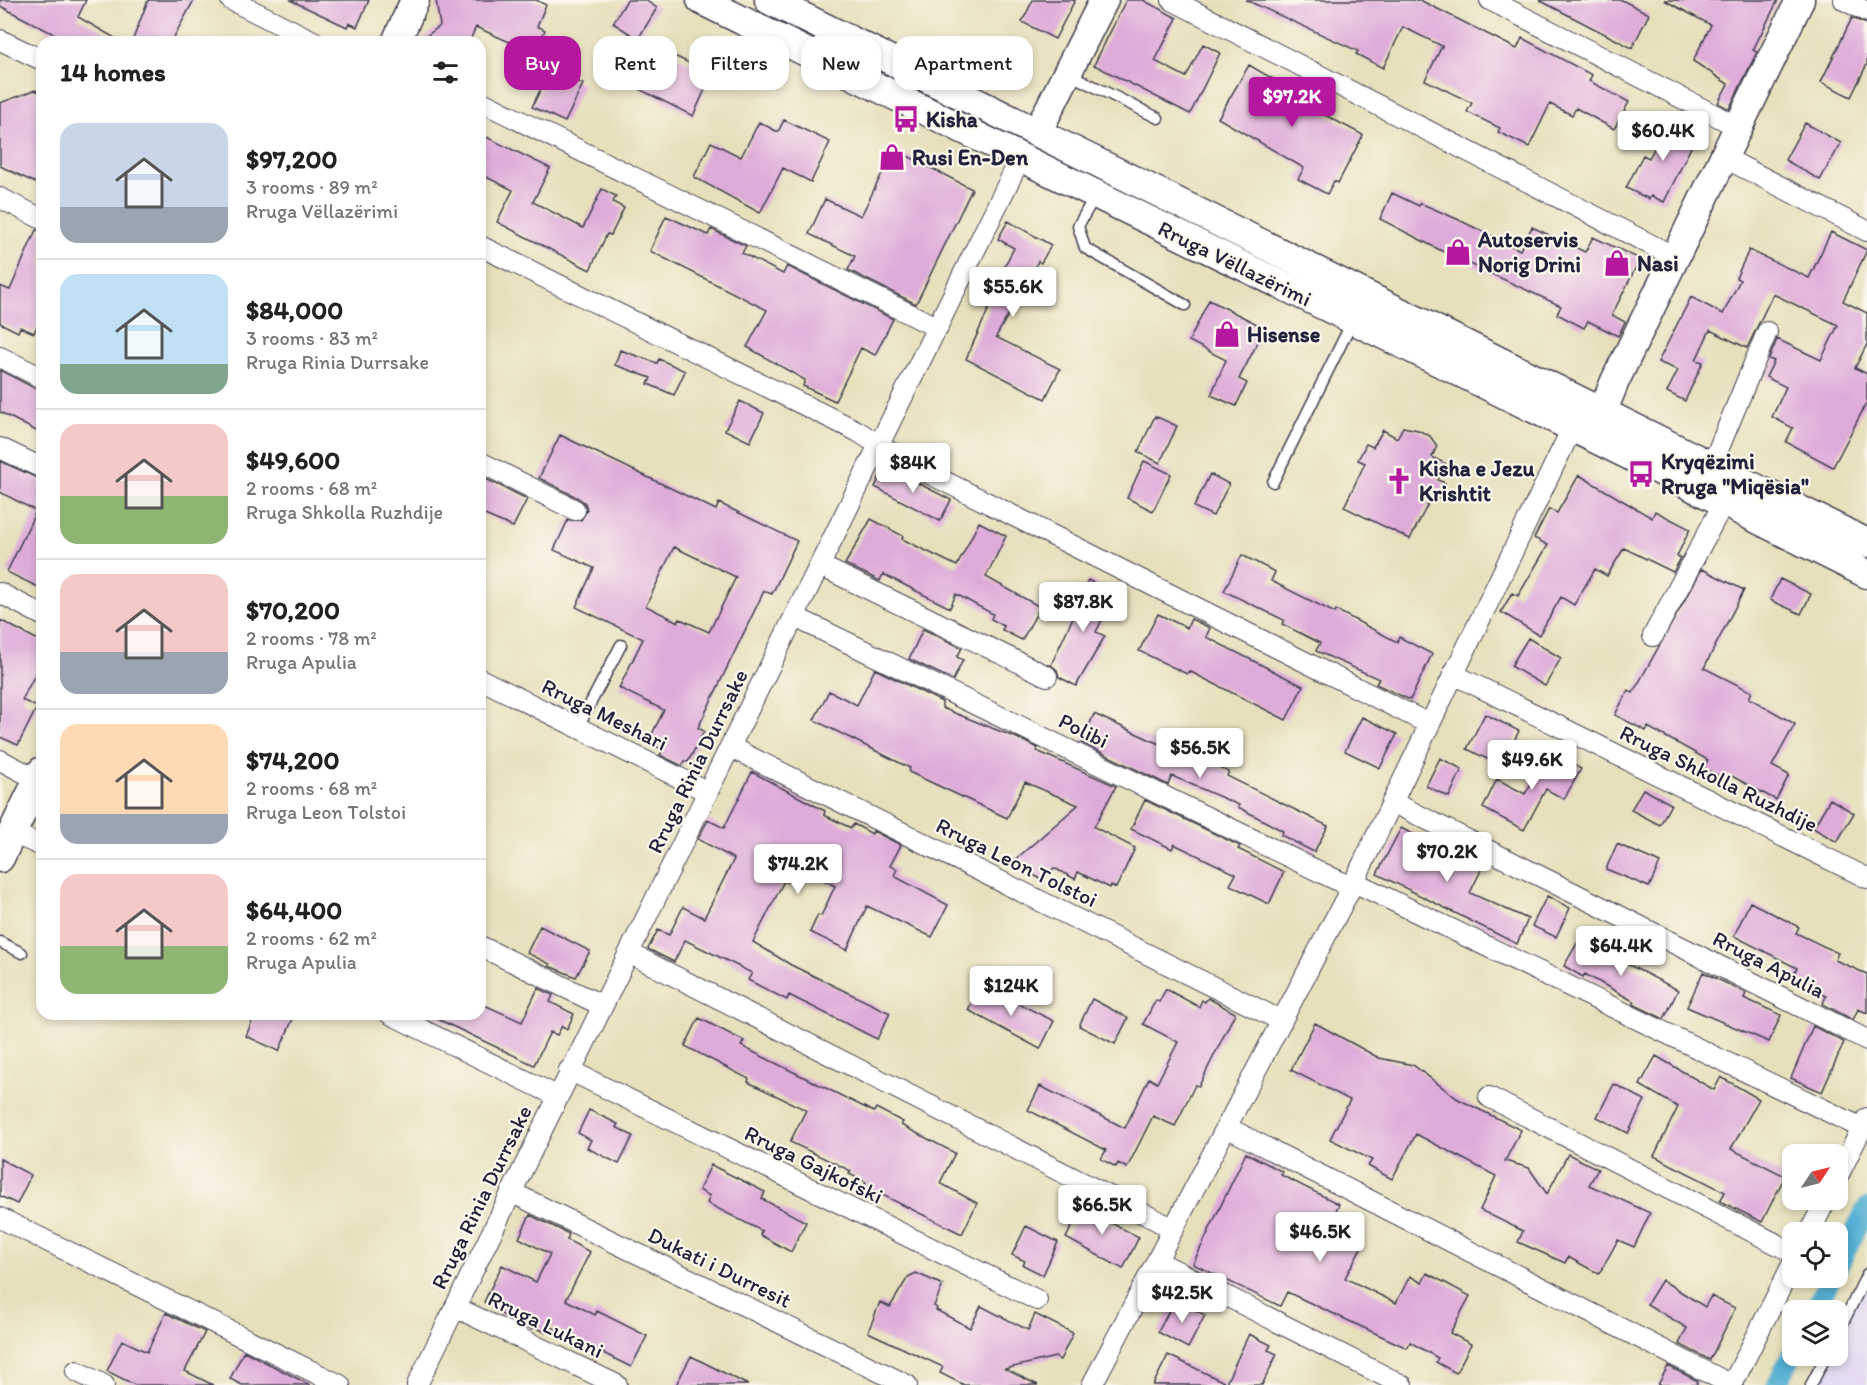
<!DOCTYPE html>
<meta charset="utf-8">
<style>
:root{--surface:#fff;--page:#f6f6f6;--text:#222;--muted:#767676;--line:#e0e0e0;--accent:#b5179e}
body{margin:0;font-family:Itim,sans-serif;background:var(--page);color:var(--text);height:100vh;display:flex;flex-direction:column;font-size:22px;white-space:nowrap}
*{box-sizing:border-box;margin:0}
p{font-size:20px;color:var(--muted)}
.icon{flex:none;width:33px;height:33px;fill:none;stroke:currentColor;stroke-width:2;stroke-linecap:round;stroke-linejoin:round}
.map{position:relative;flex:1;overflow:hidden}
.sheet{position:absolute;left:36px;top:36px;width:450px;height:984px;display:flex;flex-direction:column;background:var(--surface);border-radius:18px;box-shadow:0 3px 9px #0003}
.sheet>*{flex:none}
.guide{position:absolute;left:504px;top:36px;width:570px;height:54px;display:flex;gap:12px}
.needle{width:39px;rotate:55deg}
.tools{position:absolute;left:1782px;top:1144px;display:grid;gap:12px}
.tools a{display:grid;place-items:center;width:66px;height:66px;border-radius:12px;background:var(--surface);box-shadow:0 3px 9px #0003;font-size:30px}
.price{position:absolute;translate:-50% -51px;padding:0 14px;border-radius:6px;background:#fff;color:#222;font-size:20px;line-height:39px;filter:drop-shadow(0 2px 3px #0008)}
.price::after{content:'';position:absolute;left:50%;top:36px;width:18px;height:14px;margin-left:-9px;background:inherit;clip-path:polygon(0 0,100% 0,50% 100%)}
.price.current{background:var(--accent);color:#fff}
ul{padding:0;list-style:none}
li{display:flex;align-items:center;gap:18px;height:150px;padding:0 24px}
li+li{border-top:2px solid var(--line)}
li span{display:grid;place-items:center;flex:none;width:168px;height:120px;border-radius:18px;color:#555}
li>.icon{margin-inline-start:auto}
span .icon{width:72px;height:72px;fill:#fffc;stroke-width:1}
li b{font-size:26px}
h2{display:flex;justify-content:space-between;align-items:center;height:72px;padding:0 24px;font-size:26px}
.tag{padding:0 21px;border-radius:18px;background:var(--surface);box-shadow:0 3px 9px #0003;font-size:21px;line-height:54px}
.tag.current{background:var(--accent);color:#fff}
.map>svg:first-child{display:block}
</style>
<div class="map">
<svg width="1867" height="1385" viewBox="0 0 1867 1385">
<rect width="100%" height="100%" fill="#fbf7ec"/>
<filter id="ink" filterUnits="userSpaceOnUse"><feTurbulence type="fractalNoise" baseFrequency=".0167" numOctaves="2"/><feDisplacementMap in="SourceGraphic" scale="12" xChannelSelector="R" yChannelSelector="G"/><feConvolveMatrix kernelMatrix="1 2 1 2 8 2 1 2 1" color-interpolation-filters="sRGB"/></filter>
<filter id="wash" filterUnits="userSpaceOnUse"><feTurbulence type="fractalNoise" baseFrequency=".008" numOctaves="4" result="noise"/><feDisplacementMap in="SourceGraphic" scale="24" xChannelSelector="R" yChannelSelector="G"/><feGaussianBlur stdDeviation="1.35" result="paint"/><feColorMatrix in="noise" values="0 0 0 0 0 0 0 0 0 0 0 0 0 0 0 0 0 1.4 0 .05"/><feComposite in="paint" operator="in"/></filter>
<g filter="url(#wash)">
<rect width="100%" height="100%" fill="#e7e0bc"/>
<path fill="#e0d4f4" d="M1867 1270V1385H1808L1823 1356H1838V1327Z"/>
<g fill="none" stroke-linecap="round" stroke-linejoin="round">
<path stroke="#55b0d3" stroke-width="21" d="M1838 1266 1867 1208
M1814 1311 1831 1278
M1777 1385 1792 1354"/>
</g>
<g id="blocks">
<path fill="#deacd9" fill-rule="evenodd" d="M0 0H86L78 17 122 42H69L0 6Z
M148 0H194L171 42H132Z
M290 0H369L357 27 349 23 347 27Z
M436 0H536L546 5 537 26 545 30 534 53 476 27 469 42H418L440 26Z
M627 0H645L657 8 638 39 613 23Z
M1033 0H1075L1055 39 1022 22Z
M1126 0H1143L1177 18 1155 61 1186 77 1203 44 1220 53 1190 114 1094 65Z
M1246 0H1420L1517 49 1522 38 1592 75 1589 81 1629 102 1614 129 1576 108 1572 115 1550 104 1529 147 1498 132 1500 128 1467 112 1472 103 1425 80 1442 46 1403 27 1383 68 1356 54 1358 51Z
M1539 0H1622L1649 14 1632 48Z
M1664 0H1778L1753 50 1757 52 1729 109 1718 103 1728 84 1693 61 1711 25Z
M1852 18 1867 24V64L1851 97 1821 82Z
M660 49 712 74 693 116 641 90Z
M1249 65 1309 100 1311 96 1328 106 1323 114 1363 135 1338 183 1334 181 1327 194 1298 179 1304 168 1218 118Z
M551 68 583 84 565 122 532 107Z
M35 90 42 94V186L0 166V103Z
M1671 118 1698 133 1664 202 1651 196 1649 199 1626 188 1643 155 1649 158Z
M784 120 830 142 811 182 783 168 760 213 694 177 711 142 741 157 759 122 778 132Z
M1805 123 1841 143 1820 180 1785 160Z
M480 134 550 168 533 202 583 228 602 189 616 196 613 202 624 208 611 235 607 234 590 270 497 222 513 190 480 174Z
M894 149 972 189 916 304 848 270 855 256 809 234 825 199 861 216Z
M1392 193 1419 206 1420 203 1457 219 1520 250 1532 227 1585 252 1593 237 1640 259 1612 315 1625 322 1618 336 1588 321 1584 328 1557 314 1561 306 1440 250 1380 219Z
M666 216 708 235 711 229 746 246 742 253 783 274 787 266 893 319 875 355 861 348 835 401 803 386 805 380 747 347 767 310 650 251Z
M1008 221 1051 245 1041 263 1038 261 996 337 1060 369 1045 399 966 359 990 306 985 303 1014 248 998 239Z
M36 230 42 231V315L34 333 20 327 18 332 0 323V286L10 290Z
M1831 232 1867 250 1843 301 1867 313V344L1855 368 1867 374V402L1833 467 1786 442 1793 428 1772 417 1786 387 1766 377 1774 361 1769 359 1777 339 1821 360 1838 325 1773 294 1747 348 1710 330 1696 360 1703 362 1685 401 1667 392 1678 370 1658 362 1691 297 1723 314 1740 280 1736 278 1749 250 1809 278Z
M1209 300 1265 328 1239 379 1247 383 1236 406 1211 395 1226 360 1189 341Z
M620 350 657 363 659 359 685 371 674 395 648 384 651 378 615 365Z
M0 370 42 392V434L0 412Z
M740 401 764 413 750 442 725 430Z
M1155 416 1177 426 1160 463 1138 452Z
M1403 427 1418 430 1430 436 1437 446 1432 457 1446 464 1438 480 1445 483 1438 499 1431 498 1410 539 1344 507 1365 463 1358 460 1366 444 1373 447 1383 430 1397 438Z
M560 435 716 510 719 503 797 541 772 594 764 591 698 728 704 731 688 762 685 761 682 766 660 755 663 750 648 742 664 710 619 688 643 639 576 607 594 568 554 550 568 520H581L587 510 585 503 578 498 539 478ZM674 547 736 577 709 632 680 619 678 622 646 606Z
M0 461 42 480V589L7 572 36 511 0 492Z
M1144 461 1171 474 1153 511 1127 498Z
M885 466 951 500 940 521 875 487Z
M1210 474 1229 484 1213 516 1194 507Z
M1579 475 1652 518 1655 511 1690 529 1677 556 1681 558 1673 572 1624 548 1607 576 1595 569 1574 605 1561 597 1539 635 1501 612 1512 593 1518 596 1548 545 1534 538 1549 509 1557 513Z
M480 476 527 499 513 527 480 513Z
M871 519 903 536 902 539 957 566 979 522 1006 536 986 577 1040 607 1022 640 1002 630 1004 626 991 619 993 614 956 594 950 608 883 574 880 581 845 564Z
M1242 555 1275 572 1271 581 1335 613 1336 610 1397 642 1399 637 1432 654 1410 700 1376 684 1379 679 1316 651 1320 643 1282 624 1284 620 1224 591Z
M1702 569 1744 590 1704 668 1752 692 1749 698 1795 724 1772 766 1789 775 1776 800 1730 775 1727 780 1703 768 1708 760 1648 727 1646 731 1615 715 1628 690 1633 693Z
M1780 579 1811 594 1801 614 1770 600Z
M1088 580 1115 594 1096 632 1105 636 1076 686 1059 677 1057 670 1051 665 1074 615 1071 613Z
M1158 614 1187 628 1191 619 1210 628 1206 637 1303 686 1286 720 1189 671 1187 674 1139 651Z
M0 620 42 642V661L22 700 37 707 18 745 0 737Z
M923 629 962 648 957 657 963 660 953 680 909 659Z
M1528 638 1561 658 1545 686 1511 666Z
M875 669 942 702V708L1017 738 1038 748 1037 751 1116 786 1094 827 1135 848 1116 888 1111 885 1110 888 1078 872 1075 879 1054 868 1042 879 1009 865 1078 805 1025 782 1007 818 909 772 910 768 814 720 829 691 857 705Z
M1094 714 1192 759 1194 756 1229 772 1227 776 1328 826 1314 852 1281 835 1283 831 1238 807 1239 805 1172 776 1168 785 1082 743Z
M1485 714 1519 731 1501 766 1467 749Z
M1362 717 1397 734 1380 768 1345 751Z
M1550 751 1581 769 1564 799 1546 789 1524 830 1483 808 1497 779 1525 794Z
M1440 758 1462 769 1449 797 1426 786Z
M752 772 825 811 824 815 851 828 854 824 872 834 873 831 901 845 890 866 897 869 894 876 948 905 932 937 867 906 847 950 810 932 818 915 821 916 835 886 796 865 787 882 784 881 753 942 791 965 890 1013 877 1039 789 995 787 1000 748 980 752 973 685 940 674 962 648 949 658 930 669 935 683 907 704 918 734 859 698 839 708 820 724 828Z
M1643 789 1671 804 1660 825 1631 810Z
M1830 799 1854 813 1837 842 1813 828Z
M1145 800 1240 846 1238 849 1284 872 1269 904 1230 885 1236 874 1174 844 1172 849 1131 829Z
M1401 828 1451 854 1453 851 1483 866 1470 893 1528 919 1517 944 1377 874Z
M1617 844 1660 863 1649 887 1606 869Z
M1547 896 1570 908 1556 937 1532 926Z
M1750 902 1799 927 1796 933 1838 953 1835 960 1867 974V1013L1858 1009 1853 1020 1823 1004 1826 996 1792 979 1797 968 1734 936Z
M540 926 590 951 576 977 549 966 550 964 527 953Z
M1591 939 1626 957 1623 962 1678 990 1664 1019 1633 1004 1635 1002 1585 974 1583 977 1564 966 1579 940 1588 944Z
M1703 972 1746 993 1744 998 1781 1015 1769 1042 1687 1007Z
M981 985 1054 1021 1040 1049 968 1010Z
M538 988 553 995 550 1002 574 1014 567 1029 562 1026 557 1035 550 1032 534 1065 427 1014H480V1003L522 1022Z
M1166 989 1199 1007 1202 1000 1205 1002 1208 998 1235 1013 1199 1086 1195 1085 1175 1126 1153 1116 1127 1168 1118 1163 1116 1167 1101 1159 1106 1150 1028 1110 1040 1086 1125 1128 1149 1078 1157 1083 1178 1042 1143 1024 1156 1000 1159 1002Z
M1092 999 1128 1018 1115 1044 1079 1026Z
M255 1014H295L279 1051 246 1036Z
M699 1018 744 1041 741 1046 874 1112 876 1108 903 1122 901 1125 955 1153 940 1183 977 1203 962 1234 864 1186 866 1182 849 1174 851 1171 790 1142 806 1110 748 1082 749 1079 685 1046Z
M1315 1023 1379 1058 1413 1065 1458 1099 1521 1130 1505 1161 1529 1168 1547 1194 1568 1154 1598 1169 1589 1185 1650 1213 1634 1247 1618 1240 1599 1274 1568 1257 1565 1263 1518 1242 1523 1231 1480 1210 1496 1176 1416 1134 1392 1179 1368 1166 1372 1160 1330 1139 1350 1100 1291 1070Z
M1813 1026 1844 1042 1822 1092 1791 1078Z
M1656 1056 1714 1090 1721 1077 1759 1099 1731 1149 1785 1176 1762 1222 1720 1201 1725 1192 1654 1156 1678 1107 1640 1085Z
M1614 1084 1645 1100 1628 1133 1597 1117Z
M589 1110 618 1124 616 1127 633 1136 619 1164 587 1148 591 1140 578 1133Z
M1246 1153 1283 1172 1281 1175 1339 1204 1332 1219 1349 1227 1345 1235 1363 1244 1345 1278 1396 1303 1410 1276 1422 1283 1427 1273 1470 1296 1450 1333 1471 1344 1456 1373 1436 1362 1438 1358 1410 1342 1407 1348 1287 1292 1280 1306 1193 1264Z
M0 1159 31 1175 17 1204 0 1196Z
M711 1165 765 1192 762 1199 806 1222 791 1252 760 1235 762 1231 707 1203 710 1196 699 1190Z
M1084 1202 1112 1217 1109 1222 1139 1237 1123 1269 1066 1238Z
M530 1215 569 1234 567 1240 590 1252 566 1300 595 1315 597 1311 647 1336 631 1367 599 1351 596 1355 581 1347 583 1343 548 1325 545 1332 534 1327 532 1329 497 1312 498 1309 484 1302 502 1265 536 1282 550 1254 519 1238Z
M1026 1226 1058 1242 1043 1275 1023 1265 1025 1261 1012 1255Z
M916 1273 943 1285 934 1306 937 1308 936 1310 970 1328 981 1306 1028 1330 1035 1314 1073 1333 1060 1360 1055 1357 1005 1369 1038 1385H964L940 1373 943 1367 868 1332 880 1302 890 1307 908 1277Z
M1662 1280 1705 1307 1711 1296 1735 1308 1710 1360 1679 1344 1687 1328 1647 1304Z
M1175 1300 1205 1315 1188 1348 1158 1332Z
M166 1313 205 1332 185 1371 213 1385H135L107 1371 122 1340 147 1352Z
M1249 1334 1271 1345 1268 1350 1277 1354 1262 1385H1153L1168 1355 1226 1383Z
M244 1351 310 1385H242L230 1379Z
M691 1356 748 1385H676Z
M1668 1366 1698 1381 1696 1385H1658Z"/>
</g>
</g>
<g filter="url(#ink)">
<use href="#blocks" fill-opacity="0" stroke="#403e4e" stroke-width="1.5"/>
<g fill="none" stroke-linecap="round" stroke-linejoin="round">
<defs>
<path id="lane" d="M1069 74 1158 118
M1095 196 1078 226 1085 248 1185 305
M1273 482 1353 320
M578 727 621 645
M0 942 22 953
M1838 1333 1867 1274
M1811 1385 1826 1356"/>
<path id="street" d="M231 0 315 42
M1172 0 1675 257
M1490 0 1738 127
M1844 0 1867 12
M0 40 42 60
M480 101 938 328
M1723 157 1867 231
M0 198 42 219
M480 246 857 431 906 462 1429 724
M0 357 42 378
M0 448 42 468
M480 462 575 510
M1711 467 1767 332
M821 566 1047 676
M0 593 42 615
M795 617 1351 887
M1653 636 1724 502
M1453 674 1867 878
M480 679 708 792
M730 747 1282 1021
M0 760 38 780
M1392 802 1867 1040
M13 833 42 846
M1354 882 1862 1128
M480 946 601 1005
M629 953 1174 1229
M390 1014 557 1096
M569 1070 1037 1300
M1489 1097 1792 1252
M1226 1127 1732 1385 1792 1265
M1838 1176 1867 1118
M511 1192 907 1385
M0 1218 340 1385
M1809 1233 1826 1200
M1157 1261 1402 1385
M455 1307 617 1385
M76 1371 104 1385
M417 1385C615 975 820 568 1020 159
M1092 1385 1354 882 1573 426"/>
<path id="secondary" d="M701 0C1089 193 1480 379 1867 574
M769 0 1867 543
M396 42 415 0
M1037 133 1104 0
M1602 413 1615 381 1800 0
M0 858 42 771"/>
</defs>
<use href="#lane" stroke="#403e4e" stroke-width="13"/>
<use href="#street" stroke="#403e4e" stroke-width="22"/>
<use href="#secondary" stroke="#403e4e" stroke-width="31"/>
<use href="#lane" stroke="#fff" stroke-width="10"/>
<use href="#street" stroke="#fff" stroke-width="20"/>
<use href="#secondary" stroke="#fff" stroke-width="28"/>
</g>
</g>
<defs>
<symbol id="bus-bare" viewBox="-9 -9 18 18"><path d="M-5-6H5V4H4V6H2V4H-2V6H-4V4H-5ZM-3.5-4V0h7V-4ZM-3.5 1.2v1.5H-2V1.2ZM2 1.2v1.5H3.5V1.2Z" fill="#b5179e" stroke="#fbf7ec" stroke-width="2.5" paint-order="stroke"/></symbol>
<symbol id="shop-bare" viewBox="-9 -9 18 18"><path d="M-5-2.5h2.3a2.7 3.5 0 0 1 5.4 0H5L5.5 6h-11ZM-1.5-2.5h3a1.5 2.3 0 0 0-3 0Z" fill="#b5179e" stroke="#fbf7ec" stroke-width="2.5" paint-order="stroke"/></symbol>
<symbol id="church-bare" viewBox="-9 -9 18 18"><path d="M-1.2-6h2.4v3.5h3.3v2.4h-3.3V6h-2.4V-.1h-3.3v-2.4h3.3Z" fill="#b5179e" stroke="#fbf7ec" stroke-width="2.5" paint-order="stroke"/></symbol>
</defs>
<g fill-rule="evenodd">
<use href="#bus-bare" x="887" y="100" width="38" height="38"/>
<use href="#shop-bare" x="873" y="138" width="38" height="38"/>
<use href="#shop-bare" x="1439" y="233" width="38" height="38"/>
<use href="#shop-bare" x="1598" y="244" width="38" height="38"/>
<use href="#shop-bare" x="1208" y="315" width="38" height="38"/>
<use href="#bus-bare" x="1622" y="455" width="38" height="38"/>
<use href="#church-bare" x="1380" y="462" width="38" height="38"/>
</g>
<g text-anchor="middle" stroke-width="4.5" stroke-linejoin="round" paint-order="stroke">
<g font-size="22" font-weight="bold" fill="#22223b" stroke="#fbf7ec" text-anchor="start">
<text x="926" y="127">Kisha</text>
<text x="912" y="165">Rusi En-Den</text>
<text x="1478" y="247">Autoservis<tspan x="1478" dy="25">Norig Drini</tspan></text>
<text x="1637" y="271">Nasi</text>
<text x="1247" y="342">Hisense</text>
<text x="1661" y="469">Kryqëzimi<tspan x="1661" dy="25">Rruga "Miqësia"</tspan></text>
<text x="1419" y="476">Kisha e Jezu<tspan x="1419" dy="25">Krishtit</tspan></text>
</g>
<g font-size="22" fill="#22223b" stroke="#fbf7ec">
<text transform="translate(1235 263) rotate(26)" y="8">Rruga Vëllazërimi</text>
<text transform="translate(605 714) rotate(26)" y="8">Rruga Meshari</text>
<text transform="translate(1084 730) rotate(26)" y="8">Polibi</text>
<text transform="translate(697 761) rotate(-64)" y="8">Rruga Rinia Durrsake</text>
<text transform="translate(1719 778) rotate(26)" y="8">Rruga Shkolla Ruzhdije</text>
<text transform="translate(1017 862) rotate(26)" y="8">Rruga Leon Tolstoi</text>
<text transform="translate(1769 964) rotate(27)" y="8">Rruga Apulia</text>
<text transform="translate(814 1164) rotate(26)" y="8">Rruga Gajkofski</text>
<text transform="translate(481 1197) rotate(-64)" y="8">Rruga Rinia Durrsake</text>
<text transform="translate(720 1267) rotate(26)" y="8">Dukati i Durresit</text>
<text transform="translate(546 1324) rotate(26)" y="8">Rruga Lukani</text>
</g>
</g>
</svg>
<div class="tools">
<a><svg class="needle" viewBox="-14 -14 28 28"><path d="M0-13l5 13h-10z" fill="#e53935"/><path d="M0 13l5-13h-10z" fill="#767676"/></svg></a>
<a><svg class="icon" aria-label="locate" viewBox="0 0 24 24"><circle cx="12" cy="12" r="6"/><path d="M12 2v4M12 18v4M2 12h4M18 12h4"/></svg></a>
<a><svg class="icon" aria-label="layers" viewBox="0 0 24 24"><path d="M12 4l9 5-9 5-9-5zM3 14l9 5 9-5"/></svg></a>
</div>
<b class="price current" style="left:1292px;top:128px">$97.2K</b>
<b class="price" style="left:1663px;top:162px">$60.4K</b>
<b class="price" style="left:1013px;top:318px">$55.6K</b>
<b class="price" style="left:913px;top:494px">$84K</b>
<b class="price" style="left:1083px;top:633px">$87.8K</b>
<b class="price" style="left:1200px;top:779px">$56.5K</b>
<b class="price" style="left:1532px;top:791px">$49.6K</b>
<b class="price" style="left:1447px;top:883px">$70.2K</b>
<b class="price" style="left:798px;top:895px">$74.2K</b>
<b class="price" style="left:1621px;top:977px">$64.4K</b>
<b class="price" style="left:1011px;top:1017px">$124K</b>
<b class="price" style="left:1102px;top:1236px">$66.5K</b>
<b class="price" style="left:1320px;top:1263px">$46.5K</b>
<b class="price" style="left:1182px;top:1324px">$42.5K</b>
<div class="guide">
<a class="tag current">Buy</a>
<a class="tag">Rent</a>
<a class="tag">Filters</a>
<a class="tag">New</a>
<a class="tag">Apartment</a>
</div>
<section class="sheet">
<h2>14 homes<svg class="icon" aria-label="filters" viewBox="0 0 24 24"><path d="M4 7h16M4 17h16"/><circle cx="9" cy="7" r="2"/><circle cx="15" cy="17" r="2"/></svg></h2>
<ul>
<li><span style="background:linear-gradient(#c9d6e8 70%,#9aa5b1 0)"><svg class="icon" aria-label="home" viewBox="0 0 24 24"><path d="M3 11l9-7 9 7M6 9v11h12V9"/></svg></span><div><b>$97,200</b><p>3 rooms · 89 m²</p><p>Rruga Vëllazërimi</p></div></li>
<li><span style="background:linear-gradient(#bfe0f5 75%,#7fa58c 0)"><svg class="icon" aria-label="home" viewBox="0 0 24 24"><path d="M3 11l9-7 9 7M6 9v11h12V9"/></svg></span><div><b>$84,000</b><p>3 rooms · 83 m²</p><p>Rruga Rinia Durrsake</p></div></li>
<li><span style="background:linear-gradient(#f6c9c9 60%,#8fb573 0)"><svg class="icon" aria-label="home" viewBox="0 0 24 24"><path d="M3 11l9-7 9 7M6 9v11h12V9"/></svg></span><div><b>$49,600</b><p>2 rooms · 68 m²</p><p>Rruga Shkolla Ruzhdije</p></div></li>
<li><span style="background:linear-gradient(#f6c9c9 65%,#9aa5b1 0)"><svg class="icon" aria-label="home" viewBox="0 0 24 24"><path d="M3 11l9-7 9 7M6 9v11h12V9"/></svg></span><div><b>$70,200</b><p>2 rooms · 78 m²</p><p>Rruga Apulia</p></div></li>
<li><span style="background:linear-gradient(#ffd9b3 75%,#9aa5b1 0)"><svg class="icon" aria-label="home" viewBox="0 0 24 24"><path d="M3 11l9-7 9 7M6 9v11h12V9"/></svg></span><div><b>$74,200</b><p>2 rooms · 68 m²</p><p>Rruga Leon Tolstoi</p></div></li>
<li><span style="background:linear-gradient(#f6c9c9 60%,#8fb573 0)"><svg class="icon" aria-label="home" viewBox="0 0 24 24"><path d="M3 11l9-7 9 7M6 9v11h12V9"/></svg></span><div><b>$64,400</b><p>2 rooms · 62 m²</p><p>Rruga Apulia</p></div></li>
</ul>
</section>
</div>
